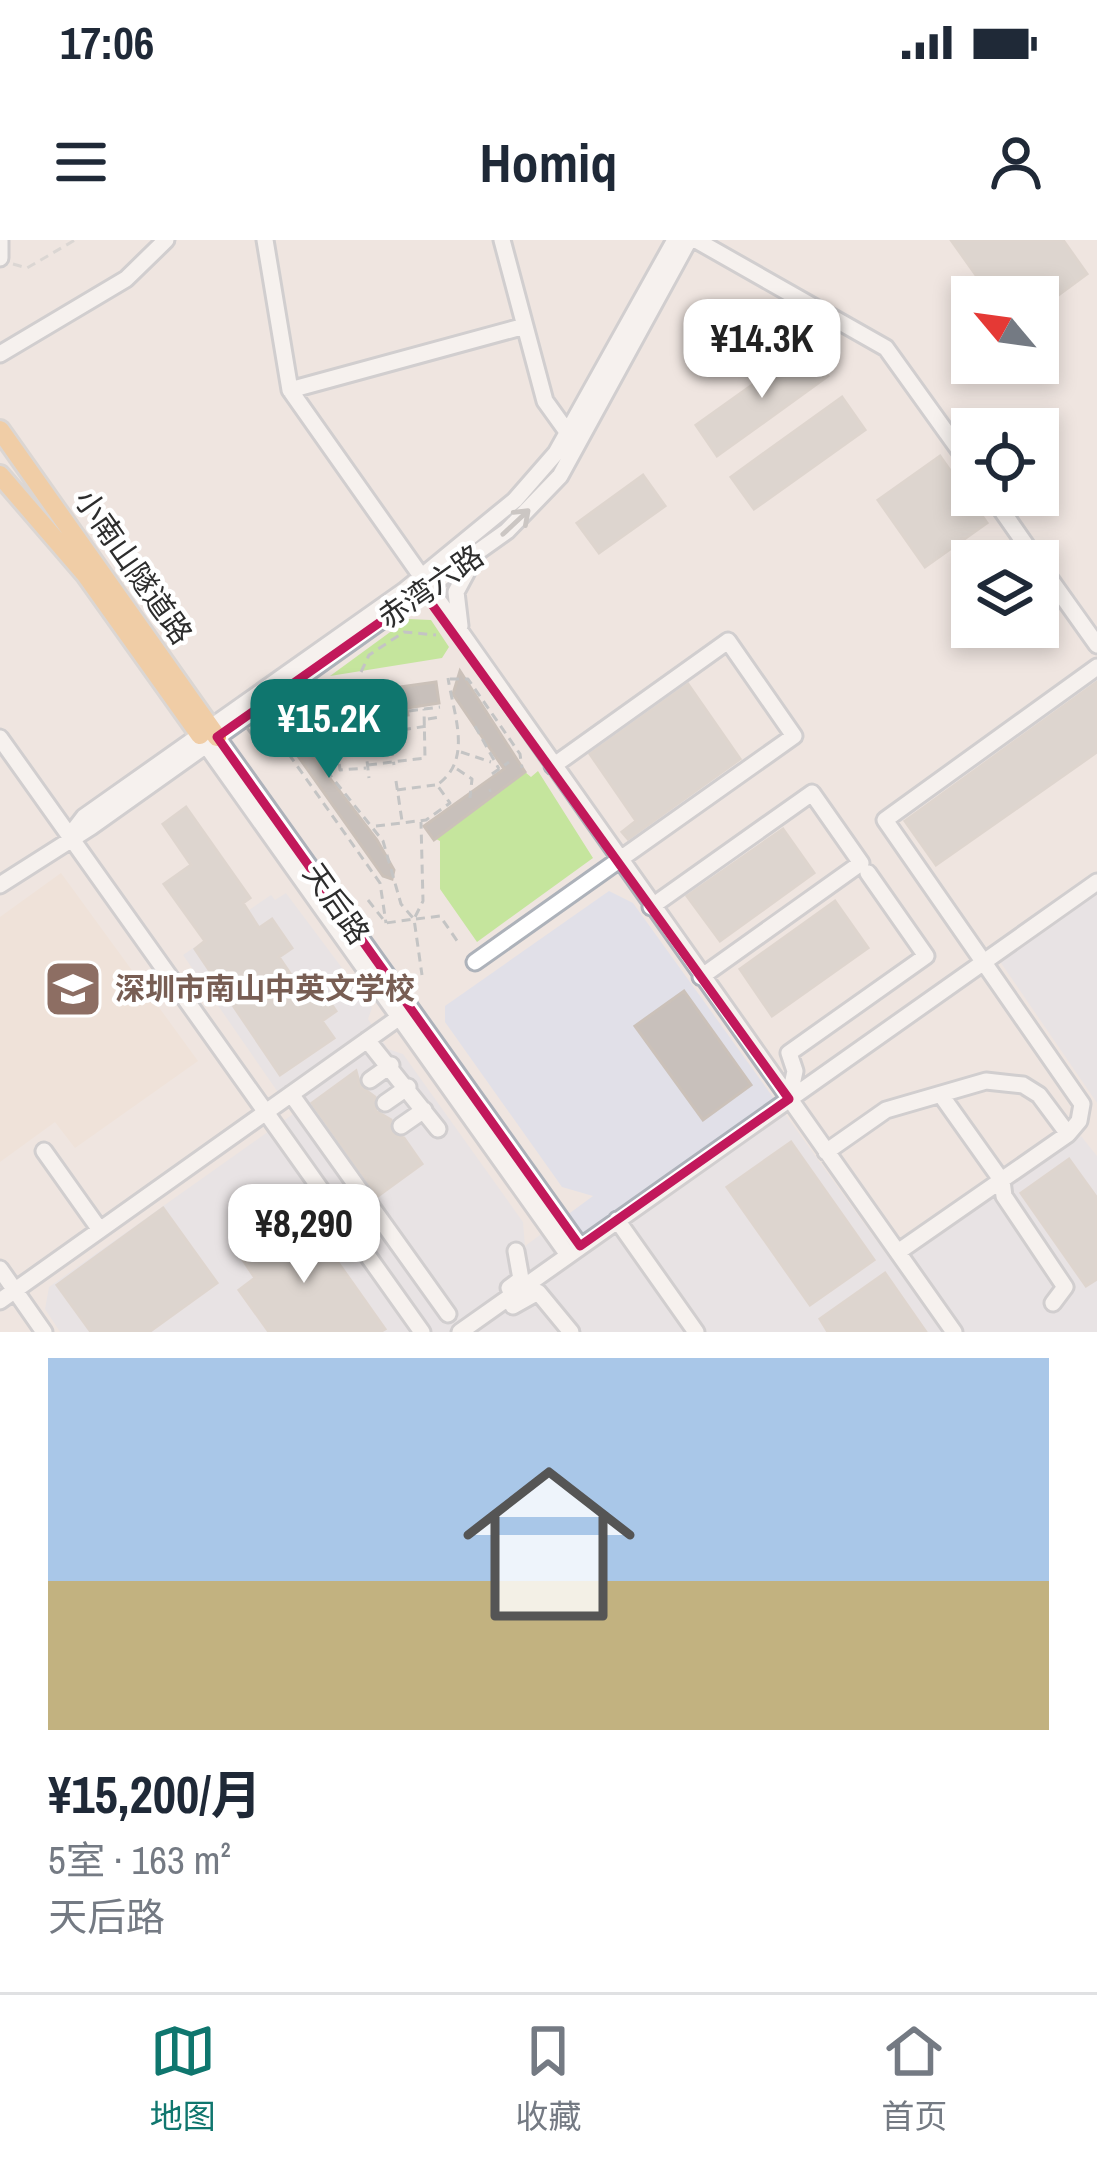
<!DOCTYPE html>
<html lang="zh">
<meta charset="utf-8">
<style>
:root{--surface:#fff;--page:#f2f2f3;--text:#1f2937;--muted:#747a83;--line:#e0e1e3;--accent:#0f766e}
body{margin:0;font-family:"Archivo Narrow","Noto Sans SC",sans-serif;background:var(--page);color:var(--text);height:100vh;display:flex;flex-direction:column;font-size:45px;white-space:nowrap}
*{box-sizing:border-box;margin:0}
p{font-size:39px;color:var(--muted)}
.icon{flex:none;width:66px;height:66px;fill:none;stroke:currentColor;stroke-width:2;stroke-linecap:round;stroke-linejoin:round}
.map{position:relative;height:1092px;overflow:hidden}
.details{display:flex;flex-direction:column;background:var(--surface);flex:1}
.details>*{flex:none}
.needle{width:78px;rotate:299deg}
.controls{position:absolute;left:951px;top:36px;display:grid;gap:24px}
.controls a{display:grid;place-items:center;width:108px;height:108px;border-radius:0px;background:var(--surface);box-shadow:0 6px 18px #0003;font-size:60px}
.price{position:absolute;translate:-50% -102px;padding:0 27px;border-radius:24px;background:#fff;color:#222;font-size:39px;line-height:78px;filter:drop-shadow(0 3px 6px #0008)}
.price::after{content:'';position:absolute;left:50%;top:72px;width:36px;height:27px;margin-left:-18px;background:inherit;clip-path:polygon(0 0,100% 0,50% 100%)}
.price.selected{background:var(--accent);color:#fff}
ul{padding:0;list-style:none}
li{display:grid;align-content:center;gap:24px;height:636px;padding:0 48px}
li+li{border-top:3px solid var(--line)}
li span{display:grid;place-items:center;height:372px;border-radius:0px;color:#555}
li>.icon{margin-inline-start:auto}
span .icon{width:216px;height:216px;fill:#fffc;stroke-width:1}
li b{font-size:51px}
.status{display:flex;justify-content:space-between;align-items:center;height:84px;padding:0 60px;background:var(--surface);direction:ltr}
.status svg{height:33px;fill:currentColor}
header{display:flex;justify-content:space-between;align-items:center;height:156px;padding:0 48px;background:var(--surface);font-size:54px;font-weight:700}
.dock{display:flex;justify-content:space-around;align-items:center;height:168px;border-top:3px solid var(--line);background:var(--surface);font-size:33px;color:var(--muted)}
.dock a{display:grid;justify-items:center;gap:6px}
.dock .selected{color:var(--accent)}
.map>svg:first-child{display:block}
</style>
<div class="status"><b>17:06</b><svg viewBox="0 0 49 12"><path d="M0 12V9h3v3zM5 12V6h3v6zM10 12V3h3v9zM15 12V0h3v12zM26 1h20v11H26zM47 4h2v5h-2z"/></svg></div>
<header><svg class="icon" aria-label="menu" viewBox="0 0 24 24"><path d="M4 6h16M4 12h16M4 18h16"/></svg>Homiq<svg class="icon" aria-label="person" viewBox="0 0 24 24"><circle cx="12" cy="8" r="4"/><path d="M4 21q1-7 8-7t8 7"/></svg></header>
<div class="map">
<svg width="1097" height="1092" viewBox="0 0 1097 1092">
<rect width="100%" height="100%" fill="#efe5e0"/>
<path fill="#e1e0e8" d="M609 651 633 663 889 1018 1081 896 1097 916V1092H60L45 1069 49 1047 293 874 183 715 271 655 275 660 286 653 372 768 368 779 388 809 403 814 523 982 525 1006 593 956 562 947 445 782V766Z
M1097 651V863L999 720Z"/>
<path fill="#f0ded0" d="M61 633 198 821 75 908 55 882 0 922V677Z"/>
<path fill="#c5e59d" d="M408 379 431 380 449 407 442 418 330 436Z
M538 531 593 618 477 702 440 649V601L436 599 525 532 531 537Z"/>
<path fill="#c8c0bb" stroke="#cbc1b9" stroke-width="3" d="M951 0H1063L1087 34 1038 70V57H1009L994 36 983 45Z
M807 106 828 136 717 216 696 185Z
M842 157 865 190 754 269 731 237Z
M940 216 987 283 925 327 878 260Z
M643 235 665 266 599 313 577 283Z
M460 431 525 532 434 600 424 586 504 529 453 454Z
M436 442 439 463 407 468 408 475 365 481 364 474 332 478 329 457Z
M1097 442V512L936 625 905 581Z
M688 444 740 519 628 599 622 592 636 581 590 514Z
M309 452 315 472 292 488 303 503 308 500 316 511 312 515 377 600 394 630 392 639 383 636 271 478Z
M186 567 250 658 243 663 259 688 272 679 292 708 279 717 302 751 316 741 336 771 322 781 334 798 280 835 195 709 205 701 164 644 191 625 163 584Z
M783 589 814 633 720 701 687 656Z
M835 661 868 708 772 776 740 729Z
M684 751 751 845 703 880 635 786Z
M356 831 360 846 375 857 376 871 391 880 392 894 404 898 422 924 378 956 312 863Z
M791 902 874 1020 810 1065 727 947Z
M1069 919 1097 958V1039L1086 1046 1021 953Z
M163 968 217 1043 149 1092H91L57 1045Z
M303 973 385 1089 380 1092H269L239 1050 255 1038 241 1017Z
M885 1033 926 1092H828L820 1079Z"/>
<g fill="none" stroke-linecap="round" stroke-linejoin="round">
<defs>
<path id="minor" d="M265 0 290 150 954 1092
M502 0 545 161 568 193
M696 0 886 108 972 228
M0 1V18
M0 114 126 39 166 0
M290 150 525 86
M991 255 1037 321
M1038 322 1097 405
M460 386 456 352 471 324
M217 497 580 1006
M0 498 422 1092
M201 498 568 1015
M71 594 84 577 404 351 515 260 556 213 675 0
M0 645 91 587 507 291 560 236 689 0
M651 667 812 553 861 623 701 737
M475 722 794 496 728 401 553 526
M367 800 438 889
M370 840 391 825
M291 854 448 1074
M941 855 1002 941 1004 956 1065 1047 1053 1063
M789 859 795 831 789 813 926 716 868 633
M385 863 408 847
M401 886 424 870
M44 911 100 990
M826 912 886 870 986 841 1023 845 1039 855 1068 894 1079 881 1082 864 885 580 1097 427
M617 980 696 1092
M898 1012 1068 894
M0 1029 44 1092
M509 1048 521 1039 516 1011
M0 1061 404 774
M513 1066 538 1052 571 1092
M460 1092 1097 642"/>
<path id="major" d="M0 190 217 497
M0 235 86 335 200 495"/>
</defs>
<use href="#minor" stroke="#adb2ba" stroke-width="21"/>
<use href="#major" stroke="#c4c4c4" stroke-width="24"/>
<path stroke="#c4c4c4" stroke-width="3" stroke-dasharray="9 6" stroke-linecap="butt" d="M13 24 27 28 75 0
M361 432 369 415 404 392 436 395
M450 439H468L520 514 522 528
M316 456 326 530 383 601 401 664 414 679 422 735
M409 471 440 467
M428 479 440 477
M400 481 399 504 381 507 374 484Z
M333 482 361 478
M299 483 308 496 301 500
M475 486 499 529
M247 488 253 496 271 489 380 643 386 683
M402 490 427 486
M334 492 360 489 364 495 369 538
M336 494 340 530 366 528
M391 507 394 525
M461 512 491 522
M368 525 425 518 424 469
M457 529 472 539 470 558
M492 534 509 522
M396 541 402 581
M397 550 435 545
M489 551 491 550
M376 586 426 580 450 563 437 545C473 520 454 476 448 438
M368 660 386 683 414 679 423 661 421 582
M416 679 440 676 460 705"/>
<use href="#minor" stroke="#fff" stroke-width="15"/>
<use href="#major" stroke="#f2b061" stroke-width="18"/>
</g>
<defs><path id="oneway-shaft" d="M-6 0H5M1.5-3L5.5 0L1.5 3" fill="none" stroke-width="1.6" stroke-linecap="round" stroke-linejoin="round" transform="scale(3)"/></defs>
<use stroke="#a0a0a0" href="#oneway-shaft" transform="translate(516 282) rotate(-43)"/>
<path d="M0 0H1097V1092H0ZM423 352 789 859 580 1006 217 497Z" fill="#efe5e0" fill-opacity=".55" fill-rule="evenodd"/>
<path fill="none" stroke="#c2185b" stroke-width="9" stroke-linejoin="round" d="M423 352 789 859 580 1006 217 497Z"/>
<defs>
<symbol id="school-square" viewBox="-11 -11 22 22"><rect x="-9" y="-9" width="18" height="18" rx="4" fill="#8d6e63" stroke="#fff"/><path d="M0-5L7-2L0 1L-7-2ZM-4 1L0 2.5L4 1V4Q0 6-4 4Z" fill="#fff"/></symbol>
</defs>
<g fill-rule="evenodd">
<use href="#school-square" x="40" y="716" width="66" height="66"/>
</g>
<g text-anchor="middle" stroke-width="9" stroke-linejoin="round" paint-order="stroke">
<g font-size="30" fill="#2d2d2d" stroke="#fff">
<text transform="translate(133 327) rotate(55)" y="10">小南山隧道路</text>
<text transform="translate(431 347) rotate(-35)" y="10">赤湾六路</text>
<text transform="translate(336 664) rotate(55)" y="10">天后路</text>
</g>
<g font-size="30" font-weight="bold" fill="#785e54" stroke="#fff" text-anchor="start">
<text x="115" y="759">深圳市南山中英文学校</text>
</g>
</g>
</svg>
<div class="controls">
<a><svg class="needle" viewBox="-14 -14 28 28"><path d="M0-13l5 13h-10z" fill="#e53935"/><path d="M0 13l5-13h-10z" fill="#747a83"/></svg></a>
<a><svg class="icon" aria-label="locate" viewBox="0 0 24 24"><circle cx="12" cy="12" r="6"/><path d="M12 2v4M12 18v4M2 12h4M18 12h4"/></svg></a>
<a><svg class="icon" aria-label="layers" viewBox="0 0 24 24"><path d="M12 4l9 5-9 5-9-5zM3 14l9 5 9-5"/></svg></a>
</div>
<b class="price" style="left:762px;top:161px">¥14.3K</b>
<b class="price selected" style="left:329px;top:541px">¥15.2K</b>
<b class="price" style="left:304px;top:1046px">¥8,290</b>
</div>
<section class="details">
<ul>
<li><span style="background:linear-gradient(#a9c7e8 60%,#c2b280 0)"><svg class="icon" aria-label="home" viewBox="0 0 24 24"><path d="M3 11l9-7 9 7M6 9v11h12V9"/></svg></span><div><b>¥15,200/月</b><p>5室 · 163 m²</p><p>天后路</p></div></li>
</ul>
</section>
<nav class="dock">
<a class="selected"><svg class="icon" aria-label="map" viewBox="0 0 24 24"><path d="M3 6l6-2 6 2 6-2v14l-6 2-6-2-6 2zM9 4v14M15 6v14"/></svg>地图</a>
<a><svg class="icon" aria-label="saved" viewBox="0 0 24 24"><path d="M7 4h10v16l-5-4-5 4z"/></svg>收藏</a>
<a><svg class="icon" aria-label="home" viewBox="0 0 24 24"><path d="M3 11l9-7 9 7M6 9v11h12V9"/></svg>首页</a>
</nav>
